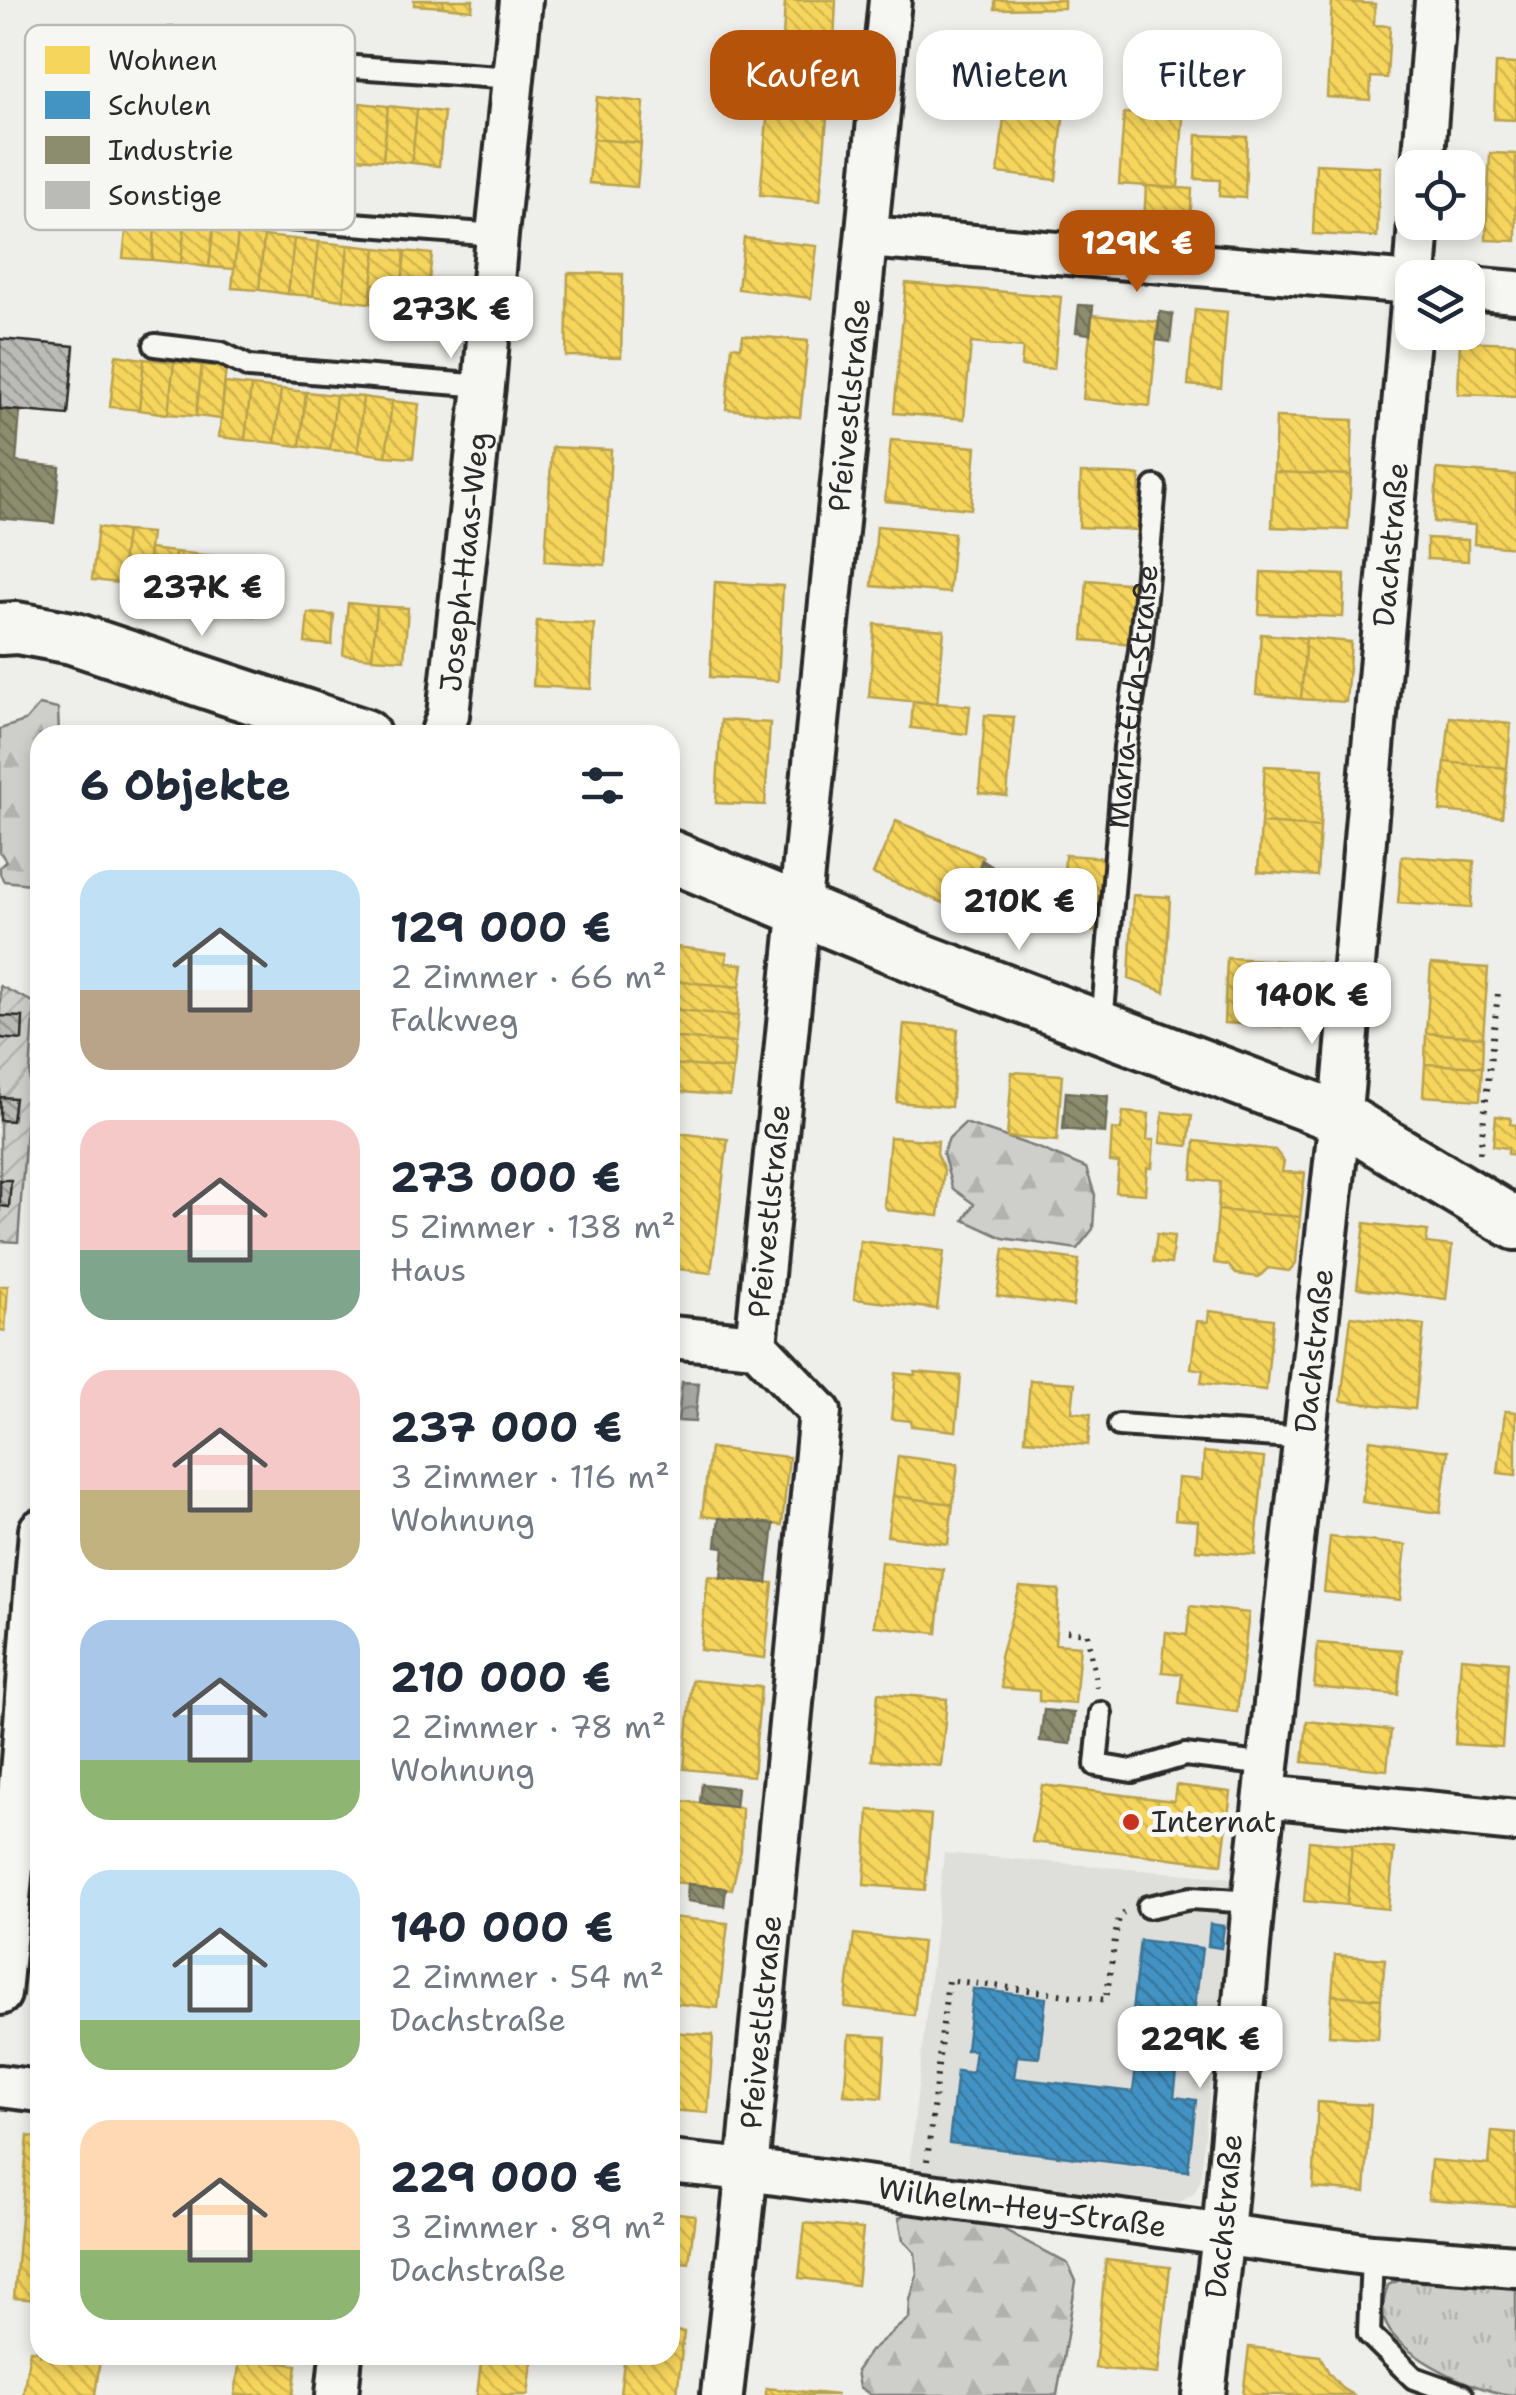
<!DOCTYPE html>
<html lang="de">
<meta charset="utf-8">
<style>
:root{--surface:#fff;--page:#f6f6f7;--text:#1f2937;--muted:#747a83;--accent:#b45309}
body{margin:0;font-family:"Shantell Sans",sans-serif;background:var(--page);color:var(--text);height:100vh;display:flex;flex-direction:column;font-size:38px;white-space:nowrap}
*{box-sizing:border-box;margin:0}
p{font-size:32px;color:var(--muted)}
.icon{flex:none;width:55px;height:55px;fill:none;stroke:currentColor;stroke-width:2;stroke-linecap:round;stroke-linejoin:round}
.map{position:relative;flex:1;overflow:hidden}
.side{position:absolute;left:30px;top:725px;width:650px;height:1640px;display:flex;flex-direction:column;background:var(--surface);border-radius:30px;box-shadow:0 5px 15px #0003}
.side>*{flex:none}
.guide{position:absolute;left:710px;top:30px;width:655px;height:90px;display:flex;gap:20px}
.tools{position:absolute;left:1395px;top:150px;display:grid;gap:20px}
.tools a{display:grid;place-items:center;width:90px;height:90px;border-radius:20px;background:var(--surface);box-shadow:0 5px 15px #0003;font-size:50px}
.price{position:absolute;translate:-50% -85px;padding:0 22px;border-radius:20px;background:#fff;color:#222;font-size:32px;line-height:65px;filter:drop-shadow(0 2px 5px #0008)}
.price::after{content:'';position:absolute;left:50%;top:60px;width:30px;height:22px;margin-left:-15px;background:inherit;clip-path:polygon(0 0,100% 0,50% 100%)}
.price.on{background:var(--accent);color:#fff}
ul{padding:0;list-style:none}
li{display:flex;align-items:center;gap:30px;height:250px;padding:0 50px}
li span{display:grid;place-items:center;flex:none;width:280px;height:200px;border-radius:30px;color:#555}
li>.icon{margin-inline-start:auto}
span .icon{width:120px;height:120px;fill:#fffc;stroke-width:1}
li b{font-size:42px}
h2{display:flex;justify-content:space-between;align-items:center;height:120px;padding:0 50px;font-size:42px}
.pill{padding:0 35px;border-radius:30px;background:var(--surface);box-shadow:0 5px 15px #0003;font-size:35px;line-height:90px}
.pill.on{background:var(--accent);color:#fff}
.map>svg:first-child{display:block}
</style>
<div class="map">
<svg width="1516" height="2395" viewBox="0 0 1516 2395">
<defs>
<pattern id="forest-firs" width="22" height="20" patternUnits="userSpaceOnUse" patternTransform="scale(2.5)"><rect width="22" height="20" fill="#cececa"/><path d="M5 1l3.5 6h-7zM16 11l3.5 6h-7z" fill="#b1b1ae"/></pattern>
<pattern id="park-tufts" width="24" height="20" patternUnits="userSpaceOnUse" patternTransform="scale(2.5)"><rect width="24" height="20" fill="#cececa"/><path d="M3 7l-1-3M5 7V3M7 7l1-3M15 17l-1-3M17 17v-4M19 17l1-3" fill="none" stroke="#b1b1ae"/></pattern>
<pattern id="garden-furrows" width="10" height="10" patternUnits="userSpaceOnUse" patternTransform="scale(2.5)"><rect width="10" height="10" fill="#cececa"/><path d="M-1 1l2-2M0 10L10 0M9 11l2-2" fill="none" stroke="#b1b1ae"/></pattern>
<pattern id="water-waves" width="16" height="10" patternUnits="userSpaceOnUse" patternTransform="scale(2.5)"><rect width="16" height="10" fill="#a6a6a3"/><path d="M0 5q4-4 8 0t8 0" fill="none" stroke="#878785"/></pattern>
<pattern id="homes-back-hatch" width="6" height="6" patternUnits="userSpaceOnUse" patternTransform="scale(2.5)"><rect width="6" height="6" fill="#f6d55c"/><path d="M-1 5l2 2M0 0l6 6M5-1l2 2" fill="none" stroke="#d3b750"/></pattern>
<pattern id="schools-back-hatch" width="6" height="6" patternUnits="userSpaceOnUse" patternTransform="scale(2.5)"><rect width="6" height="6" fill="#4393c3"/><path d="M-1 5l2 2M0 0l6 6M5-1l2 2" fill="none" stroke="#38789f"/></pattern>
<pattern id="industry-back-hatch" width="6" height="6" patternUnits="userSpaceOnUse" patternTransform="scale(2.5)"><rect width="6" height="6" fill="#8c8c6e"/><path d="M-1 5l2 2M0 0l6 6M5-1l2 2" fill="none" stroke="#73735b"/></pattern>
<pattern id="building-back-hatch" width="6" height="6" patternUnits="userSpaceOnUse" patternTransform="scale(2.5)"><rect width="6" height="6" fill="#babab7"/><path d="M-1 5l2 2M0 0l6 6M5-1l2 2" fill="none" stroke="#979795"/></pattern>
</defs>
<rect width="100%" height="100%" fill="#eeeeea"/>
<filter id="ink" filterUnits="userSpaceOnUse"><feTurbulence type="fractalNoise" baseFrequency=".01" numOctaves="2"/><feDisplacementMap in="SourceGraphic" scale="20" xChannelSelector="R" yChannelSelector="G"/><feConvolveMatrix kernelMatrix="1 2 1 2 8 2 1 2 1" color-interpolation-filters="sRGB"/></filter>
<g filter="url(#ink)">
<path fill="#dededb" d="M944 1853 1233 1878 1200 2181 1194 2194 1178 2203 909 2169Z"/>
<path fill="url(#forest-firs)" stroke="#7c7c7a" stroke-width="2.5" d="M39 705 58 709 59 735H40V885L4 881 0 874V867L6 861 0 852V729L25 721Z
M965 1123 1041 1149 1086 1168 1095 1195 1093 1229 1077 1249 1003 1238 964 1220 974 1204 952 1188 943 1153 949 1138Z
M917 2208 950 2210 1003 2229 1068 2264 1076 2281 1057 2395H871L859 2387 856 2371 870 2351 909 2318 910 2300 917 2275 915 2253 903 2240 899 2218Z"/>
<path fill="url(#park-tufts)" stroke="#7c7c7a" stroke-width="2.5" d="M1402 2279 1516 2288V2395C1482 2395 1400 2357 1386 2324 1381 2313 1384 2297 1388 2285Z"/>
<path fill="url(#garden-furrows)" stroke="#7c7c7a" stroke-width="2.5" d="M0 986 35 1003 18 1242 0 1241Z"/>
<path fill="url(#water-waves)" stroke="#757573" stroke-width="2.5" d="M682 1382 699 1383 695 1422 678 1421Z"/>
<path fill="url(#homes-back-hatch)" stroke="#b9a24d" stroke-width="2.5" d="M414 0H443V7L414 5Z
M443 0H473L472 10 443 7Z
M785 0H836L834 43 783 40Z
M995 0H1064V8L995 9Z
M1332 1 1375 4 1374 25 1390 26 1387 78 1371 77 1370 100 1327 97Z
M1024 54 1070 59 1056 180 998 173 1006 99 1019 100Z
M1496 63 1516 64V120L1494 119Z
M771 76 830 82 820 201 760 195Z
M597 97 644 102 641 143 593 139Z
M331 100 360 103 355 158 325 154Z
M360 103 388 106 383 160 355 158Z
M388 106 417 109 412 163 383 160Z
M417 109 444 112 439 166 412 163Z
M1124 113 1183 118 1178 188 1119 184Z
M1197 135 1247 137 1245 198 1219 196 1220 180 1195 179Z
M593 139 641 143 637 187 589 183Z
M1490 153 1516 154V241L1486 240Z
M1316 164 1380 167 1377 237 1313 234Z
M1146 186 1192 189 1190 225 1144 223Z
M129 205 157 209 152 260 123 258Z
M157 209 186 212 181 263 152 260Z
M186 212 215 214 209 267 181 263Z
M215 214 240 217 234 269 209 267Z
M238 233 264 236 259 290 232 288Z
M264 236 294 239 288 294 259 290Z
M744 238 817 246 811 298 738 289Z
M294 239 319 242 313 296 288 294Z
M319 242 348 245 343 300 313 296Z
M348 245 376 248 370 303 343 300Z
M376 248 405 251 400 306 370 303Z
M405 251 432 254 426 308 400 306Z
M568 273 623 274 621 357 566 356Z
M906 283 1061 297 1054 369 1021 366 1023 348 971 343 964 419 894 413Z
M1195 309 1227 312 1221 388 1188 385Z
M1092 315 1158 322 1150 406 1083 399Z
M743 335 808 341 800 417 726 409 732 346 741 347Z
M1460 341 1516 343V396L1458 394Z
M116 355 144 359 139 410 110 407Z
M144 359 174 362 168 414 139 410Z
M174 362 202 365 196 416 168 414Z
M202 365 226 367 221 419 196 416Z
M225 383 251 386 245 440 219 437Z
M251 386 281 389 275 443 245 440Z
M281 389 306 392 300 446 275 443Z
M306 392 336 395 330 450 300 446Z
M336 395 363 397 358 452 330 450Z
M363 397 392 401 386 456 358 452Z
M392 401 419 404 413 458 386 456Z
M1276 417 1353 420 1351 475 1274 472Z
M891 440 976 447 971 509 885 501Z
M552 447 611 450 605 565 545 561Z
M1437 469 1516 475V548L1474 544 1475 525 1434 522Z
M1274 472 1351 475 1348 530 1272 527Z
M1081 473 1140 475 1138 530 1079 527Z
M877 526 954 533 949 593 872 586Z
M98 527 126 531 120 583 92 580Z
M126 531 151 533 145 585 120 583Z
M1427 538 1468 540V561L1427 559Z
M149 549 175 552 169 607 143 604Z
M175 552 205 555 199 610 169 607Z
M205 555 230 557 224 612 199 610Z
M230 557 260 561 254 616 224 612Z
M1261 572 1345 575 1343 617 1259 614Z
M1087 580 1139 584 1135 644 1083 640Z
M715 582 783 586 778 681 710 677Z
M348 603 377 606 372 658 343 655Z
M377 606 408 608 404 660 372 658Z
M308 613 334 615 332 645 305 643Z
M537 621 594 624 591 689 533 686Z
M875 624 944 630 937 704 869 697Z
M1261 634 1306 638 1301 699 1256 694Z
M1306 638 1351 642 1346 702 1301 699Z
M913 701 970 706 967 734 911 728Z
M985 715 1014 717 1007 796 979 793Z
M1450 717 1511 724 1507 768 1445 762Z
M721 720 770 723 765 805 716 803Z
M1445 762 1507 768 1502 817 1440 811Z
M1265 766 1323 769 1320 827 1261 823Z
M896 821 983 857 961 910 873 874Z
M1261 823 1320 827 1317 876 1258 872Z
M1065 855 1108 858 1101 932 1021 923 1026 875 1064 877Z
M1402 856 1474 861 1471 908 1398 903Z
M1133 895 1170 897 1165 992 1129 979Z
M676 947 727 953 726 963 743 964 740 987 672 981Z
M1227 958 1319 963 1317 1005 1300 1004 1298 1027 1224 1023Z
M1431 964 1488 968 1483 1037 1426 1033Z
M672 981 740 987 738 1016 670 1009Z
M670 1009 738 1016 735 1043 670 1037Z
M904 1024 958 1029 951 1107 897 1102Z
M1426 1033 1483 1037 1482 1067 1425 1064Z
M670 1037 735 1043 733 1069 670 1064Z
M670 1064 733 1069 730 1096 670 1091Z
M1425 1064 1482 1067 1480 1100 1423 1096Z
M1012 1072 1062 1075 1057 1141 1007 1137Z
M1123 1112 1149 1114 1147 1140H1154L1152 1168H1147L1145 1194 1116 1192 1119 1163 1110 1162 1112 1129 1121 1130Z
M1163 1112 1192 1115 1188 1146 1160 1143Z
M1496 1116 1511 1118 1510 1124 1516 1125V1155L1508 1154V1148L1493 1146Z
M670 1132 728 1139 711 1273 670 1268Z
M890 1137 938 1141 937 1153 944 1170 939 1216 888 1210 884 1205Z
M1195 1141 1275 1150 1284 1161 1282 1172 1305 1173 1300 1217 1218 1210 1220 1182 1192 1179Z
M1218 1210 1300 1217 1296 1263 1289 1271 1268 1268 1259 1277 1236 1274 1228 1265 1214 1263Z
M1365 1223 1428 1231 1426 1243 1452 1246 1446 1299 1357 1288Z
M1157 1234 1174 1236 1171 1264 1153 1262Z
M860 1241 944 1251 937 1309 854 1299Z
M1004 1249 1079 1260 1073 1306 997 1296Z
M0 1286H8L5 1331 0 1330Z
M1209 1311 1273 1319 1266 1390 1201 1383 1203 1370 1191 1368 1197 1321 1208 1322Z
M1351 1316 1424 1325 1415 1409 1341 1401Z
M915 1372 961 1376 956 1431 911 1426V1421L891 1419 896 1373 915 1375Z
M1030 1380 1075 1383 1072 1412 1091 1414 1088 1445 1025 1440Z
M1505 1411 1516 1412V1475L1498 1473Z
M1370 1440 1448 1451 1440 1513 1362 1502Z
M710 1448 789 1457 782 1525 702 1516Z
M1204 1452 1264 1458 1255 1555 1196 1550 1198 1521 1175 1519 1178 1478 1202 1480Z
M898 1456 958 1464 953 1504 893 1496Z
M893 1496 953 1504 948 1544 887 1536Z
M1330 1537 1406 1545 1400 1600 1324 1592Z
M881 1562 943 1569 937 1633 874 1626Z
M708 1576 773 1583 765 1658 700 1650Z
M1020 1587 1059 1590 1055 1644 1080 1646 1075 1704 1039 1701V1691L1002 1688 1000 1657Z
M1190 1606 1249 1613 1237 1712 1179 1704 1182 1674 1162 1672 1166 1632 1187 1635Z
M1318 1643 1402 1650 1398 1695 1314 1687Z
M1461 1658 1508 1662 1502 1747 1455 1744Z
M692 1680 761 1687 753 1776 684 1769Z
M878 1693 947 1699 941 1766 872 1760Z
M1307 1721 1391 1730 1387 1770 1303 1762Z
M1042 1785 1174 1801 1176 1785 1231 1792 1222 1864 1032 1842Z
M682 1801 742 1808 741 1850 732 1889 673 1882Z
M869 1810 931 1815 925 1890 864 1885Z
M1309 1841 1352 1845 1347 1905 1304 1901Z
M1352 1845 1394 1849 1388 1909 1347 1905Z
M670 1917 728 1923 718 2008 670 2003Z
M854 1934 922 1942 914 2015 845 2007Z
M1335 1955 1385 1959 1381 1999 1332 1995Z
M1332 1995 1381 1999 1378 2039 1329 2035Z
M670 2032 713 2035 708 2113 670 2110Z
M849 2035 886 2037 882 2098 844 2095Z
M1318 2102 1371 2105 1365 2192 1313 2188Z
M1492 2131 1516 2133V2206L1428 2199 1431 2160 1489 2165Z
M28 2136 40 2138V2300L14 2298Z
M670 2212 695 2215 689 2263 670 2261Z
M805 2223 863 2229 857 2285 799 2278Z
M1106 2260 1170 2267 1158 2374 1095 2368Z
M670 2331 684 2332 677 2395 620 2393 625 2355H670Z
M1249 2347 1320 2356 1329 2373 1343 2389 1353 2395H1243Z
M30 2350 40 2351V2355H66L100 2360 95 2395H23Z
M482 2355H533L528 2395H477Z
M240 2358 297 2365 293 2395H235Z
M766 2388 838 2395H766Z"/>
<path fill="url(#schools-back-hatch)" stroke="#3c7495" stroke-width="2.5" d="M1210 1924 1224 1926 1221 1948 1208 1946Z
M1140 1940 1202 1948 1188 2064 1178 2063 1174 2097 1196 2100 1188 2171 949 2143 957 2071 972 2073 975 2050H966L973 1989 1046 1998 1039 2058 1017 2056 1014 2078 1133 2092 1137 2058 1127 2057Z"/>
<path fill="url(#industry-back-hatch)" stroke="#6f6f5a" stroke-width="2.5" d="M1079 305 1093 306 1090 334 1076 332Z
M1160 312 1173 314 1170 342 1157 340Z
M0 409 20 410 16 462 60 467 54 523 0 518Z
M982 860 1002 873 996 921 963 906Z
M1002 873 1026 875 1021 923 996 921Z
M1066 1092 1108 1096 1105 1133 1063 1129Z
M719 1518 774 1524 767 1583 721 1578 724 1547 716 1546Z
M1044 1710 1074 1713 1071 1744 1040 1741Z
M702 1784 737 1788 735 1807 700 1803Z
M688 1884 726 1888 724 1906 687 1901Z"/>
<path fill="url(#building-back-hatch)" stroke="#2b2b2b" stroke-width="2.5" d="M0 339 74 346 68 415 0 409Z
M0 1016 23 1017 22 1040 0 1038Z
M0 1097 15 1098 12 1121 0 1120Z
M0 1180H11L9 1207 0 1206Z"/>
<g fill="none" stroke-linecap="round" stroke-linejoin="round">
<defs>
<g id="service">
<path d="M171 40 255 48 283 62 513 78"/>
<path d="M168 194 234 202 262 217 497 235"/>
<path d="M155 345 221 353 249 367 484 386"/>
<path id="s1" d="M1102 1025 1125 747 1140 651 1155 487"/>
<path d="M1119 1425 1305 1438"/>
<path d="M1101 1713 1096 1765 1132 1771 1185 1755 1268 1765"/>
<path d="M1148 1907 1191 1898 1253 1902"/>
<path d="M1372 2255 1369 2334 1414 2378 1462 2395"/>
</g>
<g id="minor">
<path d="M1423 168 1436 0"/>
<path d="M868 237 1412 283"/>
<path d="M1415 278 1419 222"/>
<path d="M1468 288 1516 292"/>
<path id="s2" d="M441 735 448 715 484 386 497 235 521 0"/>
<path d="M670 1337 756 1345"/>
<path d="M1265 1796 1516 1821"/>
<path d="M0 1994 22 1761 40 1530"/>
<path d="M0 2086 40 2091"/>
<path id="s3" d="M670 2162 747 2170 1372 2255 1516 2266"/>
<path d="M337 2395 341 2355"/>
<path id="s4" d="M722 2395 747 2170 820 1412 756 1345 890 0"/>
<path id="s5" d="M1204 2395 1223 2234 1253 1902 1343 1090 1412 304"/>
</g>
<path id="tertiary" d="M0 629 17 628 72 638 364 735
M670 856 918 958 1341 1118 1516 1224"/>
</defs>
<use href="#service" stroke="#2b2b2b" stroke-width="28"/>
<use href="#minor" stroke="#2b2b2b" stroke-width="48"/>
<use href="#tertiary" stroke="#2b2b2b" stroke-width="58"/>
<path stroke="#2b2b2b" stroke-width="6" stroke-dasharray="2.5 8" stroke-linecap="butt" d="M1480 1153 1498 993
M1067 1631 1087 1633 1097 1687
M927 2161 948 1980 1106 2000 1117 1926 1120 1915 1124 1913"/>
<use href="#service" stroke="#f6f6f2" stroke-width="20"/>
<use href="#minor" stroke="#f6f6f2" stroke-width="40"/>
<use href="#tertiary" stroke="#f6f6f2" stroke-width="50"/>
</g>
</g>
<circle fill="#c8321e" stroke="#f6f6f2" stroke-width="4" cx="1131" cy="1822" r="10"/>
<g text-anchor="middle" stroke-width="10" stroke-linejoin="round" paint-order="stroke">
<g font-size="30" fill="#2b2b2b" stroke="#f6f6f2">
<text dy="10" stroke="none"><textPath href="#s4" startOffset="2025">Pfeivestlstraße</textPath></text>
<text dy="10" stroke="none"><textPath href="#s5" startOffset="1860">Dachstraße</textPath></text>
<text dy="10" stroke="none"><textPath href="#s2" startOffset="175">Joseph-Haas-Weg</textPath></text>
<text dy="10" stroke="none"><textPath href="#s1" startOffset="330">Maria-Eich-Straße</textPath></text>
<text dy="10" stroke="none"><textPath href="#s4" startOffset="1215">Pfeivestlstraße</textPath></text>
<text dy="10" stroke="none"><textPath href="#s5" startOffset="1050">Dachstraße</textPath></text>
<text dy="10" stroke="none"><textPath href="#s4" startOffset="375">Pfeivestlstraße</textPath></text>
<text dy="10" stroke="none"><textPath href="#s3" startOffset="355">Wilhelm-Hey-Straße</textPath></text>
<text dy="10" stroke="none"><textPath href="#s5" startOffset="180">Dachstraße</textPath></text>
</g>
<g font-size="30" fill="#2b2b2b" stroke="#f6f6f2" text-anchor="start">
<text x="1151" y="1832">Internat</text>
</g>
</g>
<rect x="25" y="25" width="330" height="205" rx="15" fill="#f6f6f2" stroke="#b9b9b6" stroke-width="2.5"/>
<rect x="45" y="46" width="45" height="28" fill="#f6d55c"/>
<rect x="45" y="91" width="45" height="28" fill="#4393c3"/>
<rect x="45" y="136" width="45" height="28" fill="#8c8c6e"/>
<rect x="45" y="181" width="45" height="28" fill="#babab7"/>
<g font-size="28" fill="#2b2b2b">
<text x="108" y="70">Wohnen</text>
<text x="108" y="115">Schulen</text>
<text x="108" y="160">Industrie</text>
<text x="108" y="205">Sonstige</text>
</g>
</svg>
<div class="tools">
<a><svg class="icon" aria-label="locate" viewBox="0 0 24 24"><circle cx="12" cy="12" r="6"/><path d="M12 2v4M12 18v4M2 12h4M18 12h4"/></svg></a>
<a><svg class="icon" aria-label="layers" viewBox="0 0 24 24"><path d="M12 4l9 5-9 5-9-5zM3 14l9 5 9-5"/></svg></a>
</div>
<b class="price on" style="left:1137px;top:295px">129K €</b>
<b class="price" style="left:451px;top:361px">273K €</b>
<b class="price" style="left:202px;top:639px">237K €</b>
<b class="price" style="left:1019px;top:953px">210K €</b>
<b class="price" style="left:1312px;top:1047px">140K €</b>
<b class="price" style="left:1200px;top:2091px">229K €</b>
<div class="guide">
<a class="pill on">Kaufen</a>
<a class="pill">Mieten</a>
<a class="pill">Filter</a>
</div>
<section class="side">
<h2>6 Objekte<svg class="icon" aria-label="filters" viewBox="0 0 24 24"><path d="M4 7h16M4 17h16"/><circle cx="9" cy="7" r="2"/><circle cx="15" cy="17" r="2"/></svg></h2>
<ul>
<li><span style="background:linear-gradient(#bfe0f5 60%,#b9a48a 0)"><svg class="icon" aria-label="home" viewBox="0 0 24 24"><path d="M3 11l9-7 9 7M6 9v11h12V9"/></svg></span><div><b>129 000 €</b><p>2 Zimmer · 66 m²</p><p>Falkweg</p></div></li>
<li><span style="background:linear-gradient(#f6c9c9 65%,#7fa58c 0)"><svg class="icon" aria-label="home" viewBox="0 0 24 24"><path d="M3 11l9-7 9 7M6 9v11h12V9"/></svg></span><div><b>273 000 €</b><p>5 Zimmer · 138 m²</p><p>Haus</p></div></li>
<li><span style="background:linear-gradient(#f6c9c9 60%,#c2b280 0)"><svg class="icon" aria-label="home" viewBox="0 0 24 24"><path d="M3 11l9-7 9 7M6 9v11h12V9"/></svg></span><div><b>237 000 €</b><p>3 Zimmer · 116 m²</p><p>Wohnung</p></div></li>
<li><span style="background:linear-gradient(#a9c7e8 70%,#8fb573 0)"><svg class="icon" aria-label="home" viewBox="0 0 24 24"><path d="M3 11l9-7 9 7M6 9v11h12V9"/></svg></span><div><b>210 000 €</b><p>2 Zimmer · 78 m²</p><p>Wohnung</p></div></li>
<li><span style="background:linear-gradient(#bfe0f5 75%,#8fb573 0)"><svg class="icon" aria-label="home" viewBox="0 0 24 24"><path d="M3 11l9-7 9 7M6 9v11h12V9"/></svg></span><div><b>140 000 €</b><p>2 Zimmer · 54 m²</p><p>Dachstraße</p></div></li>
<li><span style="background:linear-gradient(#ffd9b3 65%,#8fb573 0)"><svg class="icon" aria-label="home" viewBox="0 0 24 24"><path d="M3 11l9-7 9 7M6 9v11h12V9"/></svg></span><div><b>229 000 €</b><p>3 Zimmer · 89 m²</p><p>Dachstraße</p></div></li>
</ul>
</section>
</div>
